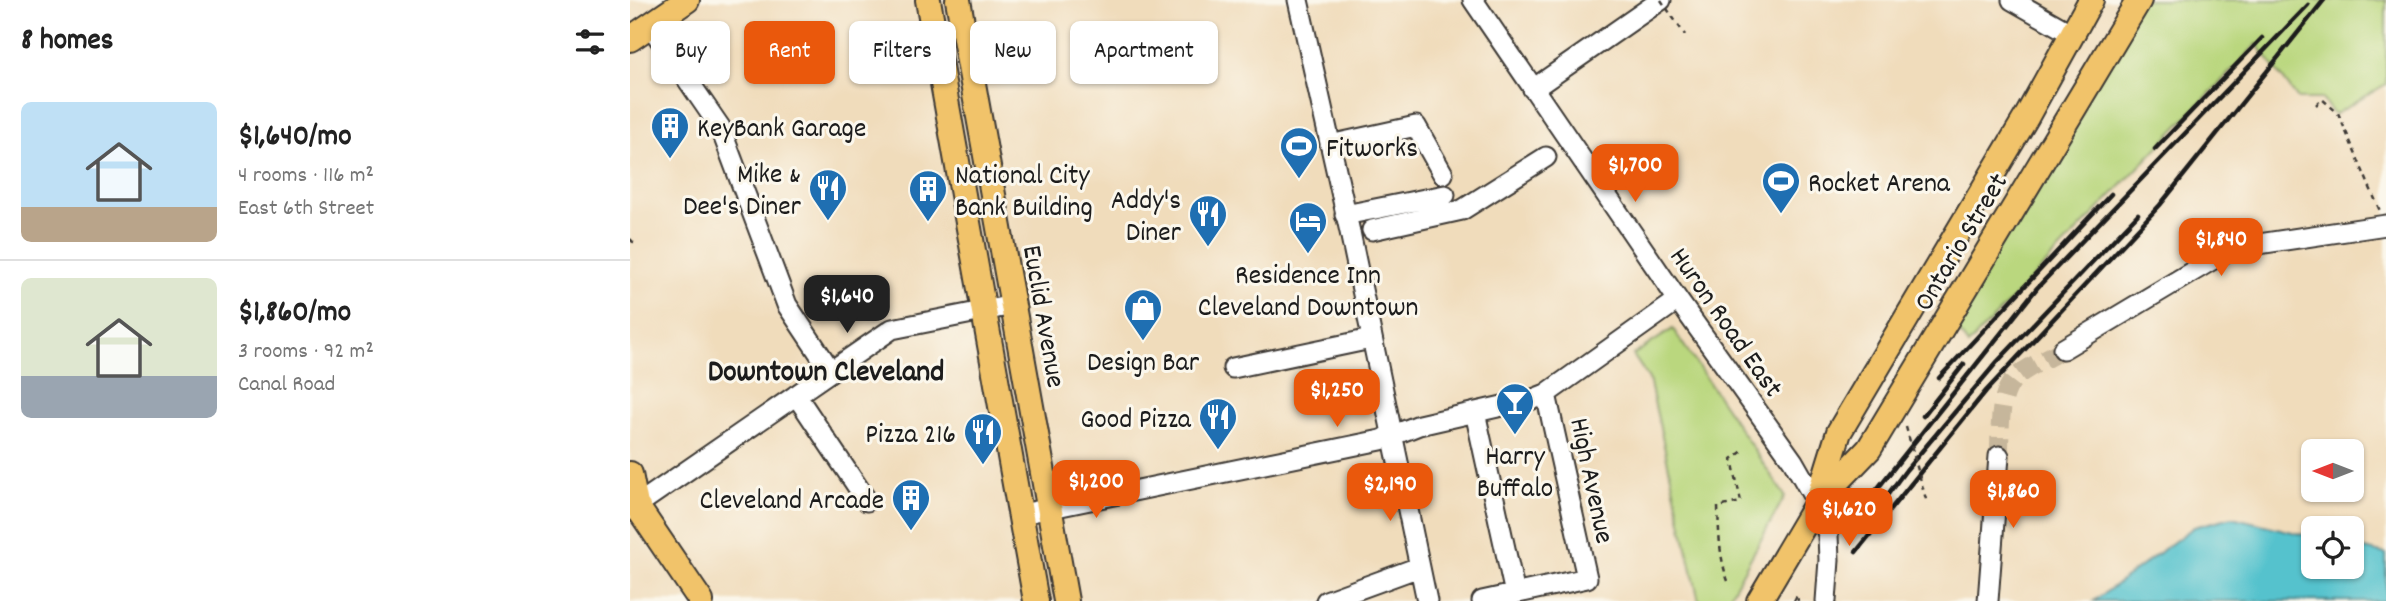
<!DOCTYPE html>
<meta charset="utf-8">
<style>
:root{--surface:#fff;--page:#f2f2f2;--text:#222;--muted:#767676;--line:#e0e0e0;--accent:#ea580c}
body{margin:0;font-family:Dekko,sans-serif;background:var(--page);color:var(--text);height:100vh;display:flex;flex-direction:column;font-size:26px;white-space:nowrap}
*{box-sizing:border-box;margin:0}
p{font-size:23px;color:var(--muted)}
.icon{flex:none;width:38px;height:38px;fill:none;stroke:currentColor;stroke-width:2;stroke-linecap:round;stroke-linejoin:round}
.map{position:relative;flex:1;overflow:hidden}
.drawer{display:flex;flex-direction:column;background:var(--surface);width:630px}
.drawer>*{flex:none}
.banner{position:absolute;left:21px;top:21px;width:665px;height:63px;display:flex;gap:14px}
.needle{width:46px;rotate:270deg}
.fabs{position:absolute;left:1671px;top:439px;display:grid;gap:14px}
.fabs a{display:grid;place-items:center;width:63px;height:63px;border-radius:10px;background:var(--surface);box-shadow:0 2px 5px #0004;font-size:35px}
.price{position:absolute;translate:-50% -60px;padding:0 16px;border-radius:14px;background:var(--accent);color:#fff;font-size:23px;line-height:46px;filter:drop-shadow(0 2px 4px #0008)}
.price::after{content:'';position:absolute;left:50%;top:42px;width:21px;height:16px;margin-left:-10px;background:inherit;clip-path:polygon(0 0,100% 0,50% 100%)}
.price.selected{background:#222;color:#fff}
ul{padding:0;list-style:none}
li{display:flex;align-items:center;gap:21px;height:175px;padding:0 21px}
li+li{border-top:2px solid var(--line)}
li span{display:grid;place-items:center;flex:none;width:196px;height:140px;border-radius:10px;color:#555}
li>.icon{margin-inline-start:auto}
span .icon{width:84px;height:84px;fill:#fffc;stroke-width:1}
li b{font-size:30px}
h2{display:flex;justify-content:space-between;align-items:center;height:84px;padding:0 21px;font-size:30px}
.tag{padding:0 24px;border-radius:10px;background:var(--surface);box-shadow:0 2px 5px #0004;font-size:24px;line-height:63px}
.tag.selected{background:var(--accent);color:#fff}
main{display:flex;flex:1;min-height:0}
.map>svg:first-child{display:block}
</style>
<main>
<section class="drawer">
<h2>8 homes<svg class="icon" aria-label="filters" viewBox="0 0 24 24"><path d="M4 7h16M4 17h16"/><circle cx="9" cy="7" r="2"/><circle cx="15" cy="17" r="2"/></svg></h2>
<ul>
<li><span style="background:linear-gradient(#bfe0f5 75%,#b9a48a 0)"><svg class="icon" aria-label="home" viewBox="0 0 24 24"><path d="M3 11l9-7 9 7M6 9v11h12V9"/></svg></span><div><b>$1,640/mo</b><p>4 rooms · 116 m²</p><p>East 6th Street</p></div></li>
<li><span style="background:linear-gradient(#dfe7d0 70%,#9aa5b1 0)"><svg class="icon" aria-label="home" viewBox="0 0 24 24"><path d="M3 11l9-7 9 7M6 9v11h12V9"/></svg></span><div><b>$1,860/mo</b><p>3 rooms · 92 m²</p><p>Canal Road</p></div></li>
</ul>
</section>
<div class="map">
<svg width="1756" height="601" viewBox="0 0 1756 601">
<rect width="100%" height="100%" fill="#fbf7ec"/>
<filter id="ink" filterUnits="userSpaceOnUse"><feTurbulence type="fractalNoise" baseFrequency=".0143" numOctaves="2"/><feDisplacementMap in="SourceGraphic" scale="14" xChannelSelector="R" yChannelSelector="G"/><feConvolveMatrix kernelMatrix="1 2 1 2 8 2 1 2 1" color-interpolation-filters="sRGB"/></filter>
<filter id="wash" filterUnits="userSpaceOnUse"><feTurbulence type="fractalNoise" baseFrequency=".00686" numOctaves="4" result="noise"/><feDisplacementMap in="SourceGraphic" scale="28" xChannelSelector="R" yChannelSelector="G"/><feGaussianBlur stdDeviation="1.57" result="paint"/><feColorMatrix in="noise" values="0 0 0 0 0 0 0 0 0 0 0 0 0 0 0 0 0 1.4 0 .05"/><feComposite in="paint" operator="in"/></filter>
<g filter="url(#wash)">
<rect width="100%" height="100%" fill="#f0dcbb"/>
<path fill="#bad77e" stroke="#6b7a4d" stroke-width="2" d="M1509 0H1756V84L1704 115 1692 99H1668L1627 44 1338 345 1318 317Z
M1043 329 1155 496 1097 601H1069L1019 379 1003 355Z"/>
<path fill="#55c2cd" stroke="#386f74" stroke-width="2" d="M1602 517 1683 537 1684 567H1722V546L1756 554V601H1464L1564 527Z"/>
</g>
<g filter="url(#ink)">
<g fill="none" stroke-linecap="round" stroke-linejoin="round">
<path stroke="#c6b69b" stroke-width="19" stroke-dasharray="19 10" stroke-linecap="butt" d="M1369 456C1371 432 1367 395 1386 377 1399 366 1419 358 1433 349"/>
<defs>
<path id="minor" d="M668 0 720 232 797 601
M843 0 1048 300 1163 461 1187 503 1198 535 1199 560 1196 601
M1382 0 1442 34
M20 25 90 127 157 305 201 371
M903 89 1031 0
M700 145 786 126 813 174
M715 215 815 195
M742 230 832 210 916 157
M1433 349 1602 248 1756 225
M603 368 741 339
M166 395 237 501
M845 412 885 594
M0 510 262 329 383 305
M392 514 751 440 789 425 903 399 916 394 1048 300
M696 601 789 567
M852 601 957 578 916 394
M1358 601 1369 456"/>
<path id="major" d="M298 0 406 601
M328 0 436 601
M0 39 57 0
M0 474 6 505 71 601
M1190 500 1239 449 1509 0
M1129 601 1187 503 1209 432 1397 116 1461 0"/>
</defs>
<use href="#minor" stroke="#3c3934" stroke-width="23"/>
<use href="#major" stroke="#3c3934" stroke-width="28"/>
<path stroke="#3c3934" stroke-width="2.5" stroke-dasharray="5 5" stroke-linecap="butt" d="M1686 105 1692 99 1708 113 1750 211
M0 239 3 242 0 244
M1098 581C1089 557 1089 533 1088 507L1111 502 1102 459 1114 450
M1164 601 1167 595 1168 601"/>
<use href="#minor" stroke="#fff" stroke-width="19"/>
<use href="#major" stroke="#f1c36a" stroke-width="24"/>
<path stroke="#1c1c1c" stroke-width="4.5" d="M1525 149 1632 38
M1309 378 1481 194
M1293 416 1334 364
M1240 498 1407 288 1678 5
M1238 521 1276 470 1367 362 1508 214
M1226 552 1356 391 1530 205 1694 0"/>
<path stroke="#3c3934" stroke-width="2.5" stroke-dasharray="5 5" stroke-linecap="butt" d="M1031 0 1055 35
M1276 427 1297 503"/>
</g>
</g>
<defs>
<symbol id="building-pin" viewBox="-11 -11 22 30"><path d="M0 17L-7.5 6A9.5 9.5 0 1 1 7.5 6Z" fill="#1f6fb2" stroke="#fbf7ec"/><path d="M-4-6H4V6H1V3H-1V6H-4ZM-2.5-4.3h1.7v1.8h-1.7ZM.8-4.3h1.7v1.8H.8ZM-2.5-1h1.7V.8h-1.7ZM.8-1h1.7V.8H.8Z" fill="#fff"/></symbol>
<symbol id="stadium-pin" viewBox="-11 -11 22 30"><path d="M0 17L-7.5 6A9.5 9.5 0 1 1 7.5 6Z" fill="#1f6fb2" stroke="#fbf7ec"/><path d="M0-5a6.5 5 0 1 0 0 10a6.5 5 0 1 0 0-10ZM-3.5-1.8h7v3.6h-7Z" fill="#fff"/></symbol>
<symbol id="restaurant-pin" viewBox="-11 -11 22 30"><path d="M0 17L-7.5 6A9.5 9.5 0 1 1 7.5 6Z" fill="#1f6fb2" stroke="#fbf7ec"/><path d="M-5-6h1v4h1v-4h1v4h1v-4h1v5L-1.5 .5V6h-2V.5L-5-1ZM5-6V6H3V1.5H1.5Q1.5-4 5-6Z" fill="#fff"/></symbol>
<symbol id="hotel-pin" viewBox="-11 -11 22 30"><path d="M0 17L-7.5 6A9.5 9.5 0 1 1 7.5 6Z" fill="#1f6fb2" stroke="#fbf7ec"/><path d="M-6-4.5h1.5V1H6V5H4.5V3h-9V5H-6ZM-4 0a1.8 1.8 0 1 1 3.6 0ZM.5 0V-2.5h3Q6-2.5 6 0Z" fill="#fff"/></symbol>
<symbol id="shop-pin" viewBox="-11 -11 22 30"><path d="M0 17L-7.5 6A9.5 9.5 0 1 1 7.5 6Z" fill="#1f6fb2" stroke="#fbf7ec"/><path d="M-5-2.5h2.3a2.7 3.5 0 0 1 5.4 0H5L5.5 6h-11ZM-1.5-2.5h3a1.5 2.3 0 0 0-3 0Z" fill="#fff"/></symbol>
<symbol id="bar-pin" viewBox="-11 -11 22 30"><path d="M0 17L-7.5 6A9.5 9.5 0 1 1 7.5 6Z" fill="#1f6fb2" stroke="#fbf7ec"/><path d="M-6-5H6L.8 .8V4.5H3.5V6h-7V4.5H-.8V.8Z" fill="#fff"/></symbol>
</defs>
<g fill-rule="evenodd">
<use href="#building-pin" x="18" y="104" width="44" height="60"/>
<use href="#stadium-pin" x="647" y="124" width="44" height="60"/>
<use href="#stadium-pin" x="1129" y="159" width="44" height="60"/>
<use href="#restaurant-pin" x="176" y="166" width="44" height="60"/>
<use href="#building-pin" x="276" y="167" width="44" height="60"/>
<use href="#restaurant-pin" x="556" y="192" width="44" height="60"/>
<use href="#hotel-pin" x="656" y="199" width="44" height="60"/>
<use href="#shop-pin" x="491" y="286" width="44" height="60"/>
<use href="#bar-pin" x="863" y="380" width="44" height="60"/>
<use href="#restaurant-pin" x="566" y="395" width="44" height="60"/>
<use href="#restaurant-pin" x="331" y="410" width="44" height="60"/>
<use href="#building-pin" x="259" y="476" width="44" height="60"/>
</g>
<g text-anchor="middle" stroke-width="6" stroke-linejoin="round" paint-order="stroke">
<g font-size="28" fill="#1c1c1c" stroke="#fbf7ec" text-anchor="end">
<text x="67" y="136" text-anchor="start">KeyBank Garage</text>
<text x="696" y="156" text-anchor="start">Fitworks</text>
<text x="171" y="182">Mike &amp;<tspan x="171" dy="32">Dee's Diner</tspan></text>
<text x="325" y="183" text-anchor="start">National City<tspan x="325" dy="32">Bank Building</tspan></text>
<text x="1178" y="191" text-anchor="start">Rocket Arena</text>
<text x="551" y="208">Addy's<tspan x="551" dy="32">Diner</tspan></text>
<text x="678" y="283" text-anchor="middle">Residence Inn<tspan x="678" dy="32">Cleveland Downtown</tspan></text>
<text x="513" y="370" text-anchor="middle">Design Bar</text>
<text x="561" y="427">Good Pizza</text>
<text x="326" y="442">Pizza 216</text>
<text x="885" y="464" text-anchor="middle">Harry<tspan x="885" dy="32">Buffalo</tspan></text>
<text x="254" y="508">Cleveland Arcade</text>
</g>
<g font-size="28" fill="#1c1c1c" stroke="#fbf7ec">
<text transform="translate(1329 241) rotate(-59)" y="10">Ontario Street</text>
<text transform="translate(416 316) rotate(80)" y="10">Euclid Avenue</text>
<text transform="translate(1098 321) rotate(55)" y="10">Huron Road East</text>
<text transform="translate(964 480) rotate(78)" y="10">High Avenue</text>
</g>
<g font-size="30" font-weight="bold" fill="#1c1c1c" stroke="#fbf7ec">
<text x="196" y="380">Downtown Cleveland</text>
</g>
</g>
</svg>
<div class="fabs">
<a><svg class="needle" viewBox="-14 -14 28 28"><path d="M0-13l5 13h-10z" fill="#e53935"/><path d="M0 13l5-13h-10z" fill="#767676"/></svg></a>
<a><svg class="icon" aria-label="locate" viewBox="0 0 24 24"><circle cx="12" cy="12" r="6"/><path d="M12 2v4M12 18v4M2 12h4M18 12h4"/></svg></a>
</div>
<b class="price" style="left:1005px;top:204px">$1,700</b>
<b class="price" style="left:1591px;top:278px">$1,840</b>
<b class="price selected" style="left:217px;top:335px">$1,640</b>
<b class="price" style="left:707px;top:429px">$1,250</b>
<b class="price" style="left:466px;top:520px">$1,200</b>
<b class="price" style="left:760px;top:523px">$2,190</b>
<b class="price" style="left:1383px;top:530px">$1,860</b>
<b class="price" style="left:1219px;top:548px">$1,620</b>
<div class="banner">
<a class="tag">Buy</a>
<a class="tag selected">Rent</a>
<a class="tag">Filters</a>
<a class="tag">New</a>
<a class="tag">Apartment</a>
</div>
</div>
</main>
